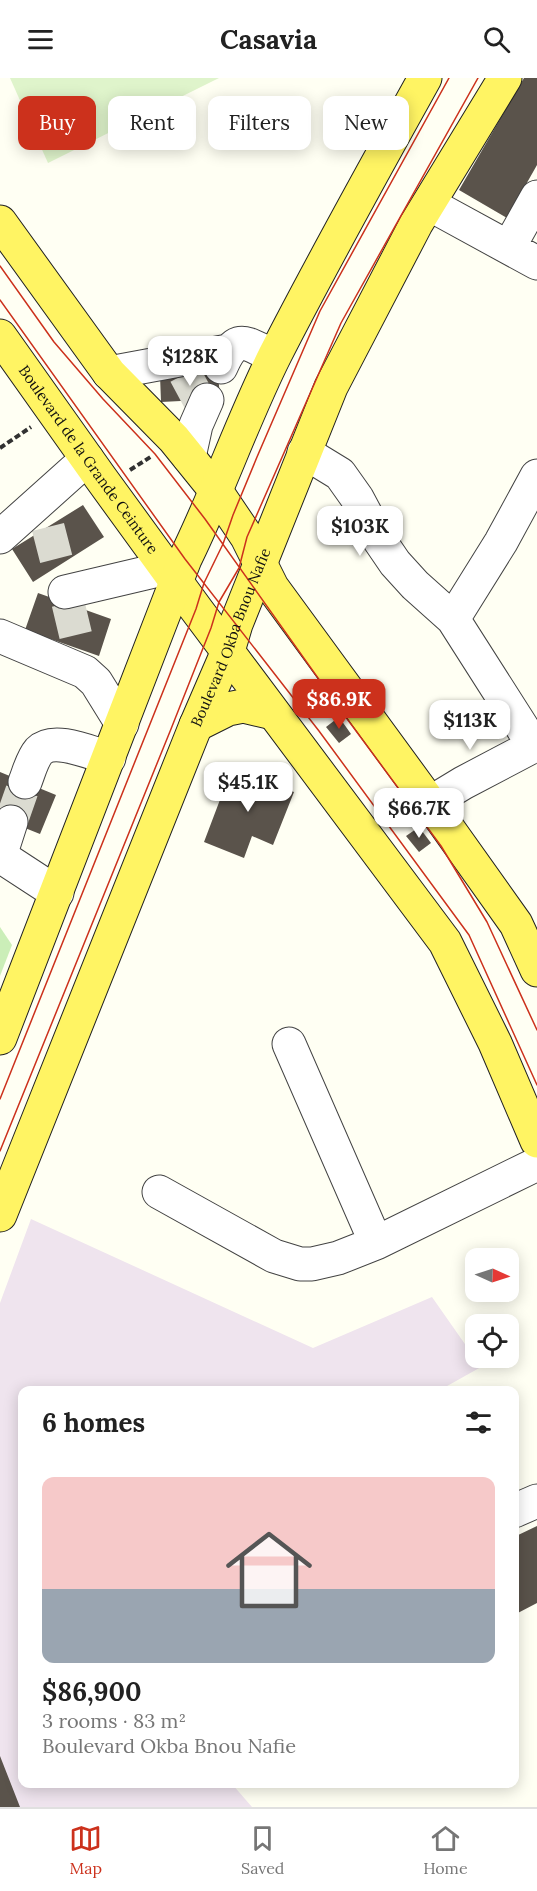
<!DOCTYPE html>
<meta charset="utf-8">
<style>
:root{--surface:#fff;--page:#f2f2f2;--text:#222;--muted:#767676;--line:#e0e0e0;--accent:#cc311c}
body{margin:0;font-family:Lora,serif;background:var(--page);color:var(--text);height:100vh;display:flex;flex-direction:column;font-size:22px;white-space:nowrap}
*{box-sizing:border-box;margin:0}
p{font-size:20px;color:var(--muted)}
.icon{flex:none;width:33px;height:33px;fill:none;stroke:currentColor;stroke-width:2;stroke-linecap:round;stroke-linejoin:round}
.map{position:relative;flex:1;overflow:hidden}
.side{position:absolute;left:18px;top:1308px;width:501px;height:402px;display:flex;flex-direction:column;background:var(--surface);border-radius:12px;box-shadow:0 3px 15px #0003}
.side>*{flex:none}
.banner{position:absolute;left:18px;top:18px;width:501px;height:54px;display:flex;gap:12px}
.needle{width:39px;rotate:93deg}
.fabs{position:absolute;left:465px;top:1170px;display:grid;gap:12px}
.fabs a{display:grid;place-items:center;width:54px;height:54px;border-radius:12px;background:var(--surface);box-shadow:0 3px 15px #0003;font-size:30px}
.price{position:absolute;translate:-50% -51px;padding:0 14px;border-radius:12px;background:#fff;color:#222;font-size:20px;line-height:39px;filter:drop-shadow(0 2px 3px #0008)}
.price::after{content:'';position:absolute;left:50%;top:36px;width:18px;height:14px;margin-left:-9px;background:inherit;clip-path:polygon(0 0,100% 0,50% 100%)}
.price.active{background:var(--accent);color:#fff}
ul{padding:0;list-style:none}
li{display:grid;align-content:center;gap:12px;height:318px;padding:0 24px}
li+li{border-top:2px solid var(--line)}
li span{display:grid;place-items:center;height:186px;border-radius:12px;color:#555}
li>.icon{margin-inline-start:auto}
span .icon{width:108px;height:108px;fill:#fffc;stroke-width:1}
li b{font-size:26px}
h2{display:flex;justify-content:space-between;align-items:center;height:72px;padding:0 24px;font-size:26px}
.chip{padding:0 21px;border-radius:12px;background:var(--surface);box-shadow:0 3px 15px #0003;font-size:21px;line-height:54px}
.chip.active{background:var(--accent);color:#fff}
header{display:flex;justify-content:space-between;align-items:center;height:78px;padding:0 24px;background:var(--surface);font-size:27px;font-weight:800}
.tab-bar{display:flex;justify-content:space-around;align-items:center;height:84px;border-top:2px solid var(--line);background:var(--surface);font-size:16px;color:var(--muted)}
.tab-bar a{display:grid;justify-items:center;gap:3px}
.tab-bar .active{color:var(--accent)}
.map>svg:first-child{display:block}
</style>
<header><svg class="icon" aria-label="menu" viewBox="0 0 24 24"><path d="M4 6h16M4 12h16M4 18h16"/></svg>Casavia<svg class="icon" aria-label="search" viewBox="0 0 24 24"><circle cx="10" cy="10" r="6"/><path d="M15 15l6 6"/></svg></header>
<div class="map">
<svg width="537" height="1729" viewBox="0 0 537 1729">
<rect width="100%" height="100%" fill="#fffff3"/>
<path fill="#efe4ee" d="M31 1141 313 1270 432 1219 481 1289 440 1312H22V1706H232L252 1729H0V1225Z"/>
<path fill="#cbeeb8" d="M0 849 12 867 0 898Z"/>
<path fill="#dff4cb" d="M10 0H219L48 85Z"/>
<path fill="#5a534b" d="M524 0H537V87L507 140 459 112Z
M218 294 220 321 161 324 160 297Z
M83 427 104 459 33 504 12 471Z
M38 515 111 541 99 578 25 552Z
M315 606 327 622 315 631 303 615Z
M339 639 351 656 339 665 326 649Z
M232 690 294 714 273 767 252 758 244 780 204 764Z
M0 694 56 717 40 756 0 740Z
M393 714 406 731 393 740 381 724Z
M419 749 431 765 419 774 406 758Z
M537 1448V1525L514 1537V1459Z
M0 1678 20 1729H0Z"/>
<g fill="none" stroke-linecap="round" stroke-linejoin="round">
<path stroke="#dbdbd1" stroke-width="33" stroke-dasharray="33 16" stroke-linecap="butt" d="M185 296 199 322
M48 449 58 488
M68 525 79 571
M11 744 25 704"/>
<defs>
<path id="minor" d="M429 126 537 185
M509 169 537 119
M221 289C237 253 244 265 274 278
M109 295 228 273
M304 374 340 396 357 420 380 463 395 485 415 507 453 541
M189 379 196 347 207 322
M0 459 87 381
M65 514 167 490
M0 558 85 594 96 604 122 646
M534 668 453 541 501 464 537 398
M25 704C29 694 32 681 39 673 54 658 91 675 109 680
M430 725 463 705 537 666
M11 744 2 772 5 781 57 815
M289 966 376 1165
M159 1114 274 1178 300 1186H312L338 1180 376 1165 537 1086
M514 1433 537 1423"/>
<g id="major">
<path d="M0 144 109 295 174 361 216 413 247 459 272 509 430 725 516 846 537 892"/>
<path id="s1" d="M0 258 100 399 196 531 445 864 495 965 537 1063"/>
<path d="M196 647 228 631 243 628 273 635"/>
<path d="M0 960 185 481C218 414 242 343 275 277 323 183 374 92 425 0"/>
<path id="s2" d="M0 1137 196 647 228 573 236 546 331 309 416 146 505 0"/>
</g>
</defs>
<use href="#minor" stroke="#434343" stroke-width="35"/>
<use href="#major" stroke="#212121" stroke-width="35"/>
<path stroke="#323232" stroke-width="4" stroke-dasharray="6 3" stroke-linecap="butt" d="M0 370 31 349
M130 392 152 378"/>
<use href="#minor" stroke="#fff" stroke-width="33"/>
<use href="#major" stroke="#fff463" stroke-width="33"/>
<path stroke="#cc311c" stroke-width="1.5" d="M0 188 54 264 103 321 155 376 205 441 345 638 441 768 487 844 537 952
M0 222 185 481 319 653 469 857 537 1007
M0 1021 196 531 204 505 223 466 233 437 257 379 320 233 449 0
M0 1073 171 651 211 550 219 524 239 490 247 459 341 245 478 0"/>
</g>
<g text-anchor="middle" stroke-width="6" stroke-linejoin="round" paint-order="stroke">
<g font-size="15" fill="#101010" stroke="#fff">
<text dy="5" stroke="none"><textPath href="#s1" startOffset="152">Boulevard de la Grande Ceinture</textPath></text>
<text dy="5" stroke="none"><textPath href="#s2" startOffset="622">Boulevard Okba Bnou Nafie</textPath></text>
</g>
</g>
</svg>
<div class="fabs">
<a><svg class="needle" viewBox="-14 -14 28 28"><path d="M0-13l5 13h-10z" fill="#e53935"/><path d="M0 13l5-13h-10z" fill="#767676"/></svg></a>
<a><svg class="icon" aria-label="locate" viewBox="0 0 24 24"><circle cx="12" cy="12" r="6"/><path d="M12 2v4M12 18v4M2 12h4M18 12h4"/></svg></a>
</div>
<b class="price" style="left:190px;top:309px">$128K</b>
<b class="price" style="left:360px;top:479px">$103K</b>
<b class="price active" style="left:339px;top:652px">$86.9K</b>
<b class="price" style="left:470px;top:673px">$113K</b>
<b class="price" style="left:248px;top:735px">$45.1K</b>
<b class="price" style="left:419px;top:761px">$66.7K</b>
<div class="banner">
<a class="chip active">Buy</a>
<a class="chip">Rent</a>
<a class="chip">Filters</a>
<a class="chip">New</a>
</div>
<section class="side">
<h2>6 homes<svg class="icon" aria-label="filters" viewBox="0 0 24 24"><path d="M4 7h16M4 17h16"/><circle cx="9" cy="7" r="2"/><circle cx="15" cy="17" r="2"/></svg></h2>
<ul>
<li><span style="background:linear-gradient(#f6c9c9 60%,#9aa5b1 0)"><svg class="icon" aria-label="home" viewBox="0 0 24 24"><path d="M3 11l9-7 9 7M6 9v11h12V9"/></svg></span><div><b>$86,900</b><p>3 rooms · 83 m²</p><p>Boulevard Okba Bnou Nafie</p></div></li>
</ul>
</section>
</div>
<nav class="tab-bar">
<a class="active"><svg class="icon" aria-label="map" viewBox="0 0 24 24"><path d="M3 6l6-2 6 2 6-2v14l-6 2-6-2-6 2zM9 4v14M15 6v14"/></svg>Map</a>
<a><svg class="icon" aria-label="saved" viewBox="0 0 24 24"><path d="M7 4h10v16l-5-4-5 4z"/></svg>Saved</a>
<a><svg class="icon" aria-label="home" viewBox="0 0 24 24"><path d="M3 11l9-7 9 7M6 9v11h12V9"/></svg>Home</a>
</nav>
